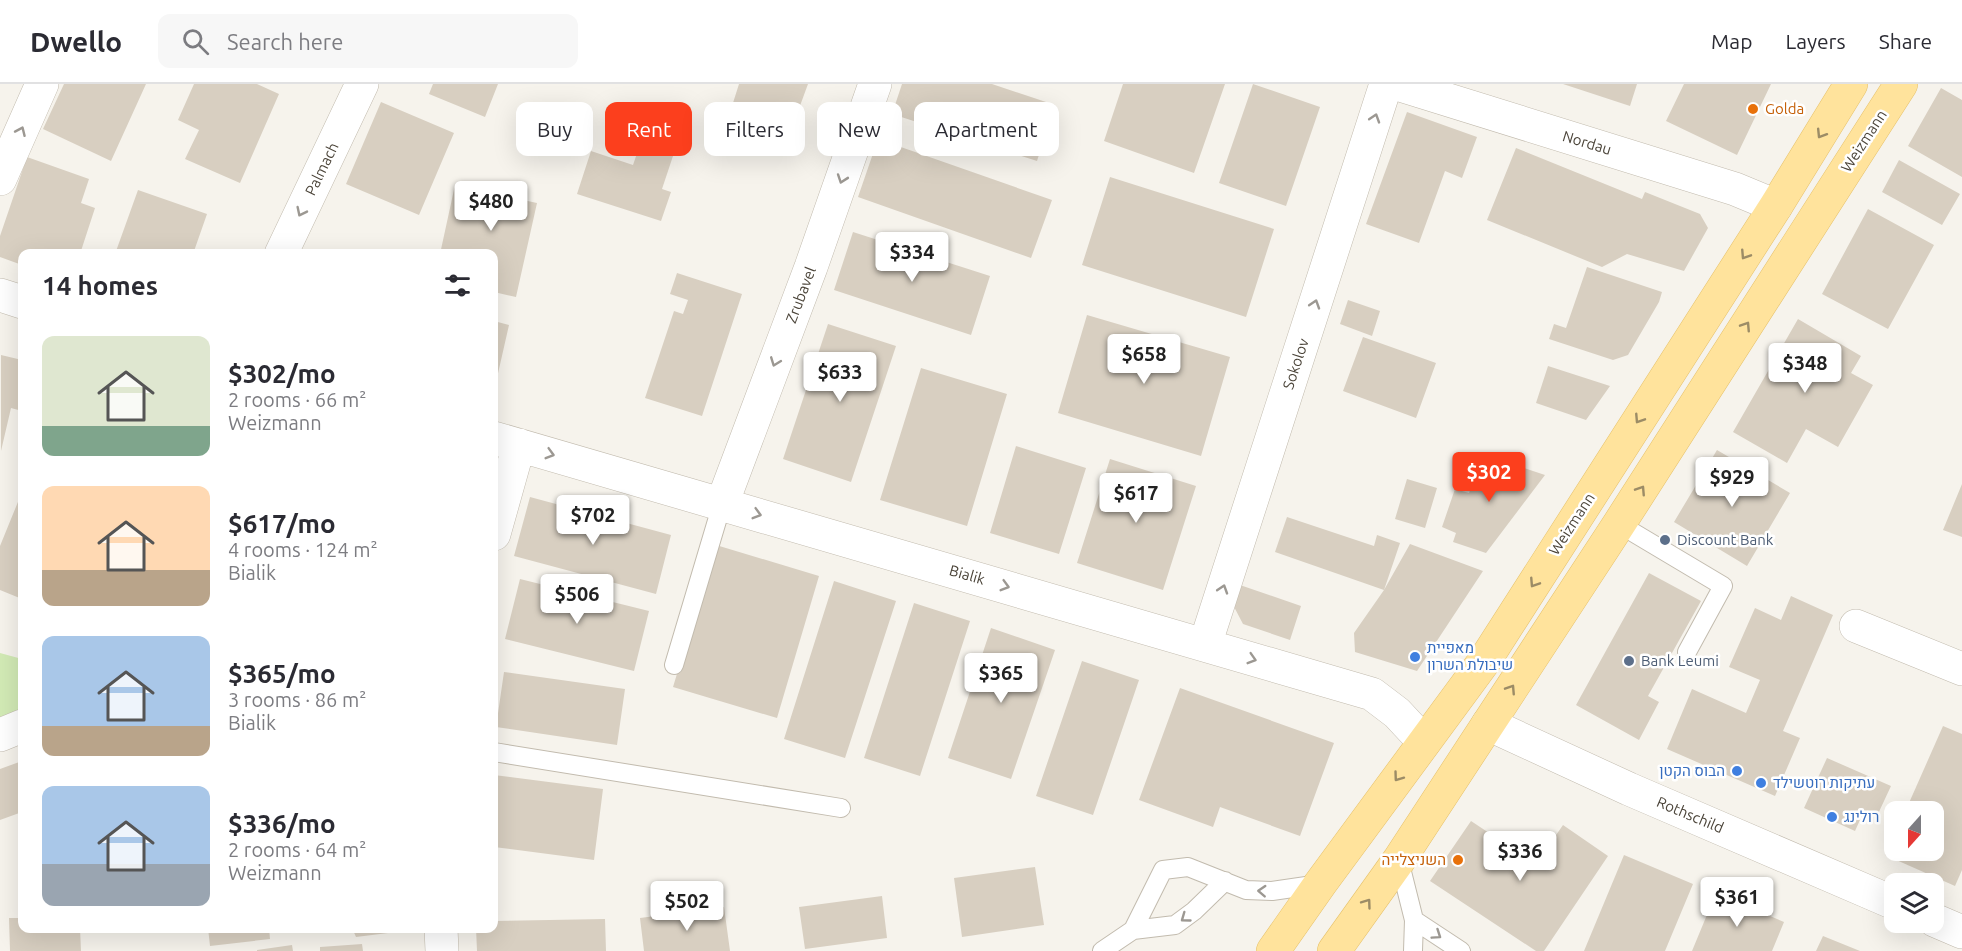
<!DOCTYPE html>
<meta charset="utf-8">
<style>
:root{--surface:#fff;--page:#f7f7f7;--text:#2b2b33;--muted:#7c7c81;--line:#e1e1e2;--accent:#fc3f1d}
body{margin:0;font-family:Ubuntu,Heebo,sans-serif;background:var(--page);color:var(--text);height:100vh;display:flex;flex-direction:column;font-size:22px;white-space:nowrap}
*{box-sizing:border-box;margin:0}
p{font-size:20px;color:var(--muted)}
.icon{flex:none;width:33px;height:33px;fill:none;stroke:currentColor;stroke-width:2;stroke-linecap:round;stroke-linejoin:round}
.map{position:relative;flex:1;overflow:hidden}
.panel{position:absolute;left:18px;top:165px;width:480px;height:684px;display:flex;flex-direction:column;background:var(--surface);border-radius:12px;box-shadow:0 6px 24px #0002}
.panel>*{flex:none}
.banner{position:absolute;left:516px;top:18px;width:570px;height:54px;display:flex;gap:12px}
.needle{width:39px;rotate:201deg}
.controls{position:absolute;left:1884px;top:717px;display:grid;gap:12px}
.controls a{display:grid;place-items:center;width:60px;height:60px;border-radius:12px;background:var(--surface);box-shadow:0 6px 24px #0002;font-size:30px}
.price{position:absolute;translate:-50% -51px;padding:0 14px;border-radius:6px;background:#fff;color:#222;font-size:20px;line-height:39px;filter:drop-shadow(0 2px 3px #0008)}
.price::after{content:'';position:absolute;left:50%;top:36px;width:18px;height:14px;margin-left:-9px;background:inherit;clip-path:polygon(0 0,100% 0,50% 100%)}
.price.on{background:var(--accent);color:#fff}
ul{padding:0;list-style:none}
li{display:flex;align-items:center;gap:18px;height:150px;padding:0 24px}
li span{display:grid;place-items:center;flex:none;width:168px;height:120px;border-radius:12px;color:#555}
li>.icon{margin-inline-start:auto}
span .icon{width:72px;height:72px;fill:#fffc;stroke-width:1}
li b{font-size:26px}
h2{display:flex;justify-content:space-between;align-items:center;height:72px;padding:0 24px;font-size:26px}
.chip{padding:0 21px;border-radius:12px;background:var(--surface);box-shadow:0 6px 24px #0002;font-size:21px;line-height:54px}
.chip.on{background:var(--accent);color:#fff}
header{display:flex;align-items:center;gap:36px;box-sizing:border-box;height:84px;padding:0 30px;background:var(--surface);border-bottom:2px solid var(--line)}
header strong{font-size:28px}
nav{display:flex;gap:33px;margin-inline-start:auto;font-size:21px}
.search{width:420px;height:54px;background:var(--page);display:flex;align-items:center;gap:15px;box-sizing:border-box;padding:0 21px;border-radius:12px;color:var(--muted);font-size:22px}
.map>svg:first-child{display:block}
</style>
<header>
<strong>Dwello</strong>
<div class="search"><svg class="icon" aria-label="search" viewBox="0 0 24 24"><circle cx="10" cy="10" r="6"/><path d="M15 15l6 6"/></svg>Search here</div>
<nav><a>Map</a><a>Layers</a><a>Share</a></nav>
</header>
<div class="map">
<svg width="1962" height="867" viewBox="0 0 1962 867">
<rect width="100%" height="100%" fill="#f6f3ec"/>
<path fill="#d2eab5" d="M0 569 22 575V636L0 634Z"/>
<path fill="#d8cfc1" d="M64 0H146L111 77 43 45Z
M194 0H257L279 10 240 99 185 75 199 46 178 36Z
M433 0H498L485 33 429 10Z
M739 0H808L797 30 788 41 775 49 757 51 726 41Z
M902 0H992L1055 21 1037 77 892 30Z
M1123 0H1225L1194 89 1104 57Z
M1253 0 1320 23 1286 122 1219 99Z
M1563 0H1637L1630 22Z
M1684 0H1771L1737 71 1666 37Z
M1941 4 1962 16V93L1908 62Z
M381 18 454 49 419 131 346 100Z
M1407 28 1477 53 1462 94 1445 87 1419 159 1366 140Z
M644 49 677 60 662 105 671 108 661 137 577 110 591 67 633 81Z
M878 55 1052 116 1031 174 858 113Z
M1516 64 1642 115 1645 108 1700 130 1708 144 1684 187 1627 170 1602 183 1487 136Z
M27 73 89 95 81 119 95 124 80 170H22V181L0 173V152Z
M1899 76 1960 110 1942 141 1882 108Z
M1110 93 1274 145 1246 233 1082 181Z
M455 101 537 119 516 213 494 208V170H440Z
M138 106 207 130 193 170H115Z
M1868 125 1934 161 1888 245 1822 210Z
M853 148 990 192 971 251 834 206Z
M1587 183 1662 208 1659 218 1628 271 1613 276 1549 255 1554 240 1566 244Z
M677 189 742 210 702 332 645 314 674 227 683 230 688 216 670 210Z
M1348 216 1380 227 1372 252 1340 240Z
M1087 231 1230 273 1201 372 1058 329Z
M1798 235 1861 272 1851 289 1873 301 1838 363 1806 345 1787 379 1733 348Z
M494 237 509 241 494 307Z
M828 240 896 262 851 398 783 375Z
M1363 253 1436 279 1416 334 1343 307Z
M1 271 22 276V327L11 324 1 367Z
M1548 282 1610 302 1586 336 1536 319Z
M921 284 1007 310 967 442 880 416Z
M1016 362 1086 384 1059 470 990 449Z
M1717 366 1790 409 1747 482 1674 438Z
M1483 370 1545 391 1486 469 1453 458 1456 449 1442 443 1455 405 1469 409Z
M1110 375 1196 402 1163 506 1077 479Z
M1407 395 1437 404 1425 444 1395 435Z
M1962 400V453L1943 446Z
M22 408V515L0 506V462Z
M530 413 671 451 656 510 514 472Z
M1287 433 1374 462 1377 451 1400 459 1384 506 1410 460 1483 487 1417 587 1355 568 1354 549 1384 506 1275 468Z
M716 461 819 492 777 634 673 603Z
M1649 489 1701 517 1648 612 1659 618 1639 656 1576 621Z
M520 495 649 527 634 587 505 555Z
M834 497 896 517 845 674 784 655Z
M1237 500 1301 522 1290 556 1243 540 1231 517Z
M1791 512 1833 531 1783 647 1800 654 1775 712 1667 665 1692 605 1746 629 1760 596 1729 583 1755 524 1781 536Z
M914 519 970 537 920 692 864 674Z
M991 544 1055 566 1011 695 948 674Z
M1082 577 1139 596 1093 731 1036 712Z
M504 588 625 605 617 661 496 643Z
M1180 604 1334 659 1300 752 1220 723 1213 743 1139 716Z
M1943 642 1962 650V786L1955 802 1885 771 1894 750V766H1934V728H1905Z
M1827 674 1891 702 1877 732 1864 727 1855 747 1804 724Z
M22 677V728L0 736V685Z
M494 691 603 705 594 776 494 763Z
M1471 737 1536 780 1563 741 1608 772 1544 867H1536L1430 797Z
M1624 771 1693 800 1665 867H1584Z
M1035 783 1044 841 962 853 954 794Z
M494 805H497L496 828H494Z
M1716 809 1784 838 1772 867H1692Z
M882 812 887 854 805 865 799 823Z
M724 823 730 867H644L640 834Z
M9 834H22V844H80L81 867H10Z
M605 835 606 867H477L476 844H494V837Z
M208 844H269L270 855 210 862Z
M352 844H388V849L356 853Z
M1823 852 1860 867H1816Z
M362 860 363 867H320V863Z
M292 861 293 867H257V866Z"/>
<g fill="none" stroke-linecap="round" stroke-linejoin="round">
<defs>
<path id="service" d="M1619 440 1723 502 1687 568
M674 581 722 420
M494 668 841 724
M1399 776 1414 836 1413 867
M1414 836 1461 867
M1133 846 1175 841 1194 827 1225 797
M1102 867 1133 846 1163 786 1188 783 1246 806 1272 807 1320 800"/>
<path id="minor" d="M0 95 42 0
M281 170 362 0
M0 211 22 218
M494 354 1372 610 1397 629 1424 658
M722 420 811 183 875 0
M494 450 519 361
M1856 542 1962 585
M1205 561 1386 0
M1488 640 1629 705 1894 819
M0 651 22 642
M1934 836 1962 848
M441 844 442 867"/>
<path id="tertiary" d="M1397 0 1735 105 1776 122"/>
<path id="primary" d="M1273 867 1320 800 1485 576 1776 122 1851 0
M1334 867 1399 776 1619 440 1901 0"/>
</defs>
<use href="#service" stroke="#c2bbae" stroke-width="20"/>
<use href="#minor" stroke="#c2bbae" stroke-width="34"/>
<use href="#tertiary" stroke="#c2bbae" stroke-width="34"/>
<use href="#primary" stroke="#e6c16a" stroke-width="34"/>
<use href="#service" stroke="#fff" stroke-width="18"/>
<use href="#minor" stroke="#fff" stroke-width="33"/>
<use href="#tertiary" stroke="#fff" stroke-width="33"/>
<use href="#primary" stroke="#ffe39c" stroke-width="33"/>
</g>
<defs><path id="oneway-chevron" d="M-2-3.5L2.5 0L-2 3.5" fill="none" stroke-width="1.6" stroke-linecap="round" stroke-linejoin="round" transform="scale(1.5)"/></defs>
<g stroke="#9c9892">
<use href="#oneway-chevron" transform="translate(1375 34) rotate(-72)"/>
<use href="#oneway-chevron" transform="translate(21 47) rotate(-66)"/>
<use href="#oneway-chevron" transform="translate(842 95) rotate(109)"/>
<use href="#oneway-chevron" transform="translate(301 128) rotate(116)"/>
<use href="#oneway-chevron" transform="translate(1315 220) rotate(-72)"/>
<use href="#oneway-chevron" transform="translate(775 278) rotate(111)"/>
<use href="#oneway-chevron" transform="translate(550 370) rotate(16)"/>
<use href="#oneway-chevron" transform="translate(757 430) rotate(16)"/>
<use href="#oneway-chevron" transform="translate(1005 502) rotate(16)"/>
<use href="#oneway-chevron" transform="translate(1223 505) rotate(-72)"/>
<use href="#oneway-chevron" transform="translate(1252 575) rotate(17)"/>
<use href="#oneway-chevron" transform="translate(1262 807) rotate(-177)"/>
<use href="#oneway-chevron" transform="translate(1185 834) rotate(144)"/>
<use href="#oneway-chevron" transform="translate(1437 851) rotate(34)"/>
</g>
<g stroke="#9c8c66">
<use href="#oneway-chevron" transform="translate(1821 50) rotate(122)"/>
<use href="#oneway-chevron" transform="translate(1745 171) rotate(123)"/>
<use href="#oneway-chevron" transform="translate(1746 242) rotate(-57)"/>
<use href="#oneway-chevron" transform="translate(1639 335) rotate(123)"/>
<use href="#oneway-chevron" transform="translate(1641 406) rotate(-57)"/>
<use href="#oneway-chevron" transform="translate(1534 499) rotate(123)"/>
<use href="#oneway-chevron" transform="translate(1511 605) rotate(-57)"/>
<use href="#oneway-chevron" transform="translate(1398 693) rotate(126)"/>
<use href="#oneway-chevron" transform="translate(1367 819) rotate(-54)"/>
</g>
<g fill="#e8710a" stroke="#fff" stroke-width="2">
<circle cx="1753" cy="25" r="6"/>
<circle cx="1458" cy="776" r="6"/>
</g>
<g fill="#5c6f8a" stroke="#fff" stroke-width="2">
<circle cx="1665" cy="456" r="6"/>
<circle cx="1629" cy="577" r="6"/>
</g>
<g fill="#3f7fe0" stroke="#fff" stroke-width="2">
<circle cx="1415" cy="573" r="6"/>
<circle cx="1737" cy="687" r="6"/>
<circle cx="1761" cy="699" r="6"/>
<circle cx="1832" cy="733" r="6"/>
</g>
<g text-anchor="middle" stroke-width="5" stroke-linejoin="round" paint-order="stroke">
<g font-size="15" fill="#c56008" stroke="#fff" text-anchor="start">
<text x="1765" y="30">Golda</text>
<text x="1446" y="781" text-anchor="end">השניצלייה</text>
</g>
<g font-size="15" fill="#4b4439" stroke="#fff">
<text transform="translate(1864 57) rotate(-57)" y="5">Weizmann</text>
<text transform="translate(1587 59) rotate(17)" y="5">Nordau</text>
<text transform="translate(322 85) rotate(-64)" y="5">Palmach</text>
<text transform="translate(801 211) rotate(-69)" y="5">Zrubavel</text>
<text transform="translate(1296 280) rotate(-72)" y="5">Sokolov</text>
<text transform="translate(1572 440) rotate(-57)" y="5">Weizmann</text>
<text transform="translate(967 491) rotate(16)" y="5">Bialik</text>
<text transform="translate(1690 731) rotate(23)" y="5">Rothschild</text>
</g>
<g font-size="15" fill="#4e5e75" stroke="#fff" text-anchor="start">
<text x="1677" y="461">Discount Bank</text>
<text x="1641" y="582">Bank Leumi</text>
</g>
<g font-size="15" fill="#366cbe" stroke="#fff" text-anchor="start">
<text x="1427" y="569">מאפיית<tspan x="1427" dy="17">שיבולת השרון</tspan></text>
<text x="1725" y="692" text-anchor="end">הבוס הקטן</text>
<text x="1773" y="704">עתיקות רוטשילד</text>
<text x="1844" y="738">רולינג</text>
</g>
</g>
</svg>
<div class="controls">
<a><svg class="needle" viewBox="-14 -14 28 28"><path d="M0-13l5 13h-10z" fill="#e53935"/><path d="M0 13l5-13h-10z" fill="#7c7c81"/></svg></a>
<a><svg class="icon" aria-label="layers" viewBox="0 0 24 24"><path d="M12 4l9 5-9 5-9-5zM3 14l9 5 9-5"/></svg></a>
</div>
<b class="price" style="left:491px;top:148px">$480</b>
<b class="price" style="left:912px;top:199px">$334</b>
<b class="price" style="left:1144px;top:301px">$658</b>
<b class="price" style="left:1805px;top:310px">$348</b>
<b class="price" style="left:840px;top:319px">$633</b>
<b class="price on" style="left:1489px;top:419px">$302</b>
<b class="price" style="left:1732px;top:424px">$929</b>
<b class="price" style="left:1136px;top:440px">$617</b>
<b class="price" style="left:593px;top:462px">$702</b>
<b class="price" style="left:577px;top:541px">$506</b>
<b class="price" style="left:1001px;top:620px">$365</b>
<b class="price" style="left:1520px;top:798px">$336</b>
<b class="price" style="left:1737px;top:844px">$361</b>
<b class="price" style="left:687px;top:848px">$502</b>
<div class="banner">
<a class="chip">Buy</a>
<a class="chip on">Rent</a>
<a class="chip">Filters</a>
<a class="chip">New</a>
<a class="chip">Apartment</a>
</div>
<section class="panel">
<h2>14 homes<svg class="icon" aria-label="filters" viewBox="0 0 24 24"><path d="M4 7h16M4 17h16"/><circle cx="9" cy="7" r="2"/><circle cx="15" cy="17" r="2"/></svg></h2>
<ul>
<li><span style="background:linear-gradient(#dfe7d0 75%,#7fa58c 0)"><svg class="icon" aria-label="home" viewBox="0 0 24 24"><path d="M3 11l9-7 9 7M6 9v11h12V9"/></svg></span><div><b>$302/mo</b><p>2 rooms · 66 m²</p><p>Weizmann</p></div></li>
<li><span style="background:linear-gradient(#ffd9b3 70%,#b9a48a 0)"><svg class="icon" aria-label="home" viewBox="0 0 24 24"><path d="M3 11l9-7 9 7M6 9v11h12V9"/></svg></span><div><b>$617/mo</b><p>4 rooms · 124 m²</p><p>Bialik</p></div></li>
<li><span style="background:linear-gradient(#a9c7e8 75%,#b9a48a 0)"><svg class="icon" aria-label="home" viewBox="0 0 24 24"><path d="M3 11l9-7 9 7M6 9v11h12V9"/></svg></span><div><b>$365/mo</b><p>3 rooms · 86 m²</p><p>Bialik</p></div></li>
<li><span style="background:linear-gradient(#a9c7e8 65%,#9aa5b1 0)"><svg class="icon" aria-label="home" viewBox="0 0 24 24"><path d="M3 11l9-7 9 7M6 9v11h12V9"/></svg></span><div><b>$336/mo</b><p>2 rooms · 64 m²</p><p>Weizmann</p></div></li>
</ul>
</section>
</div>
